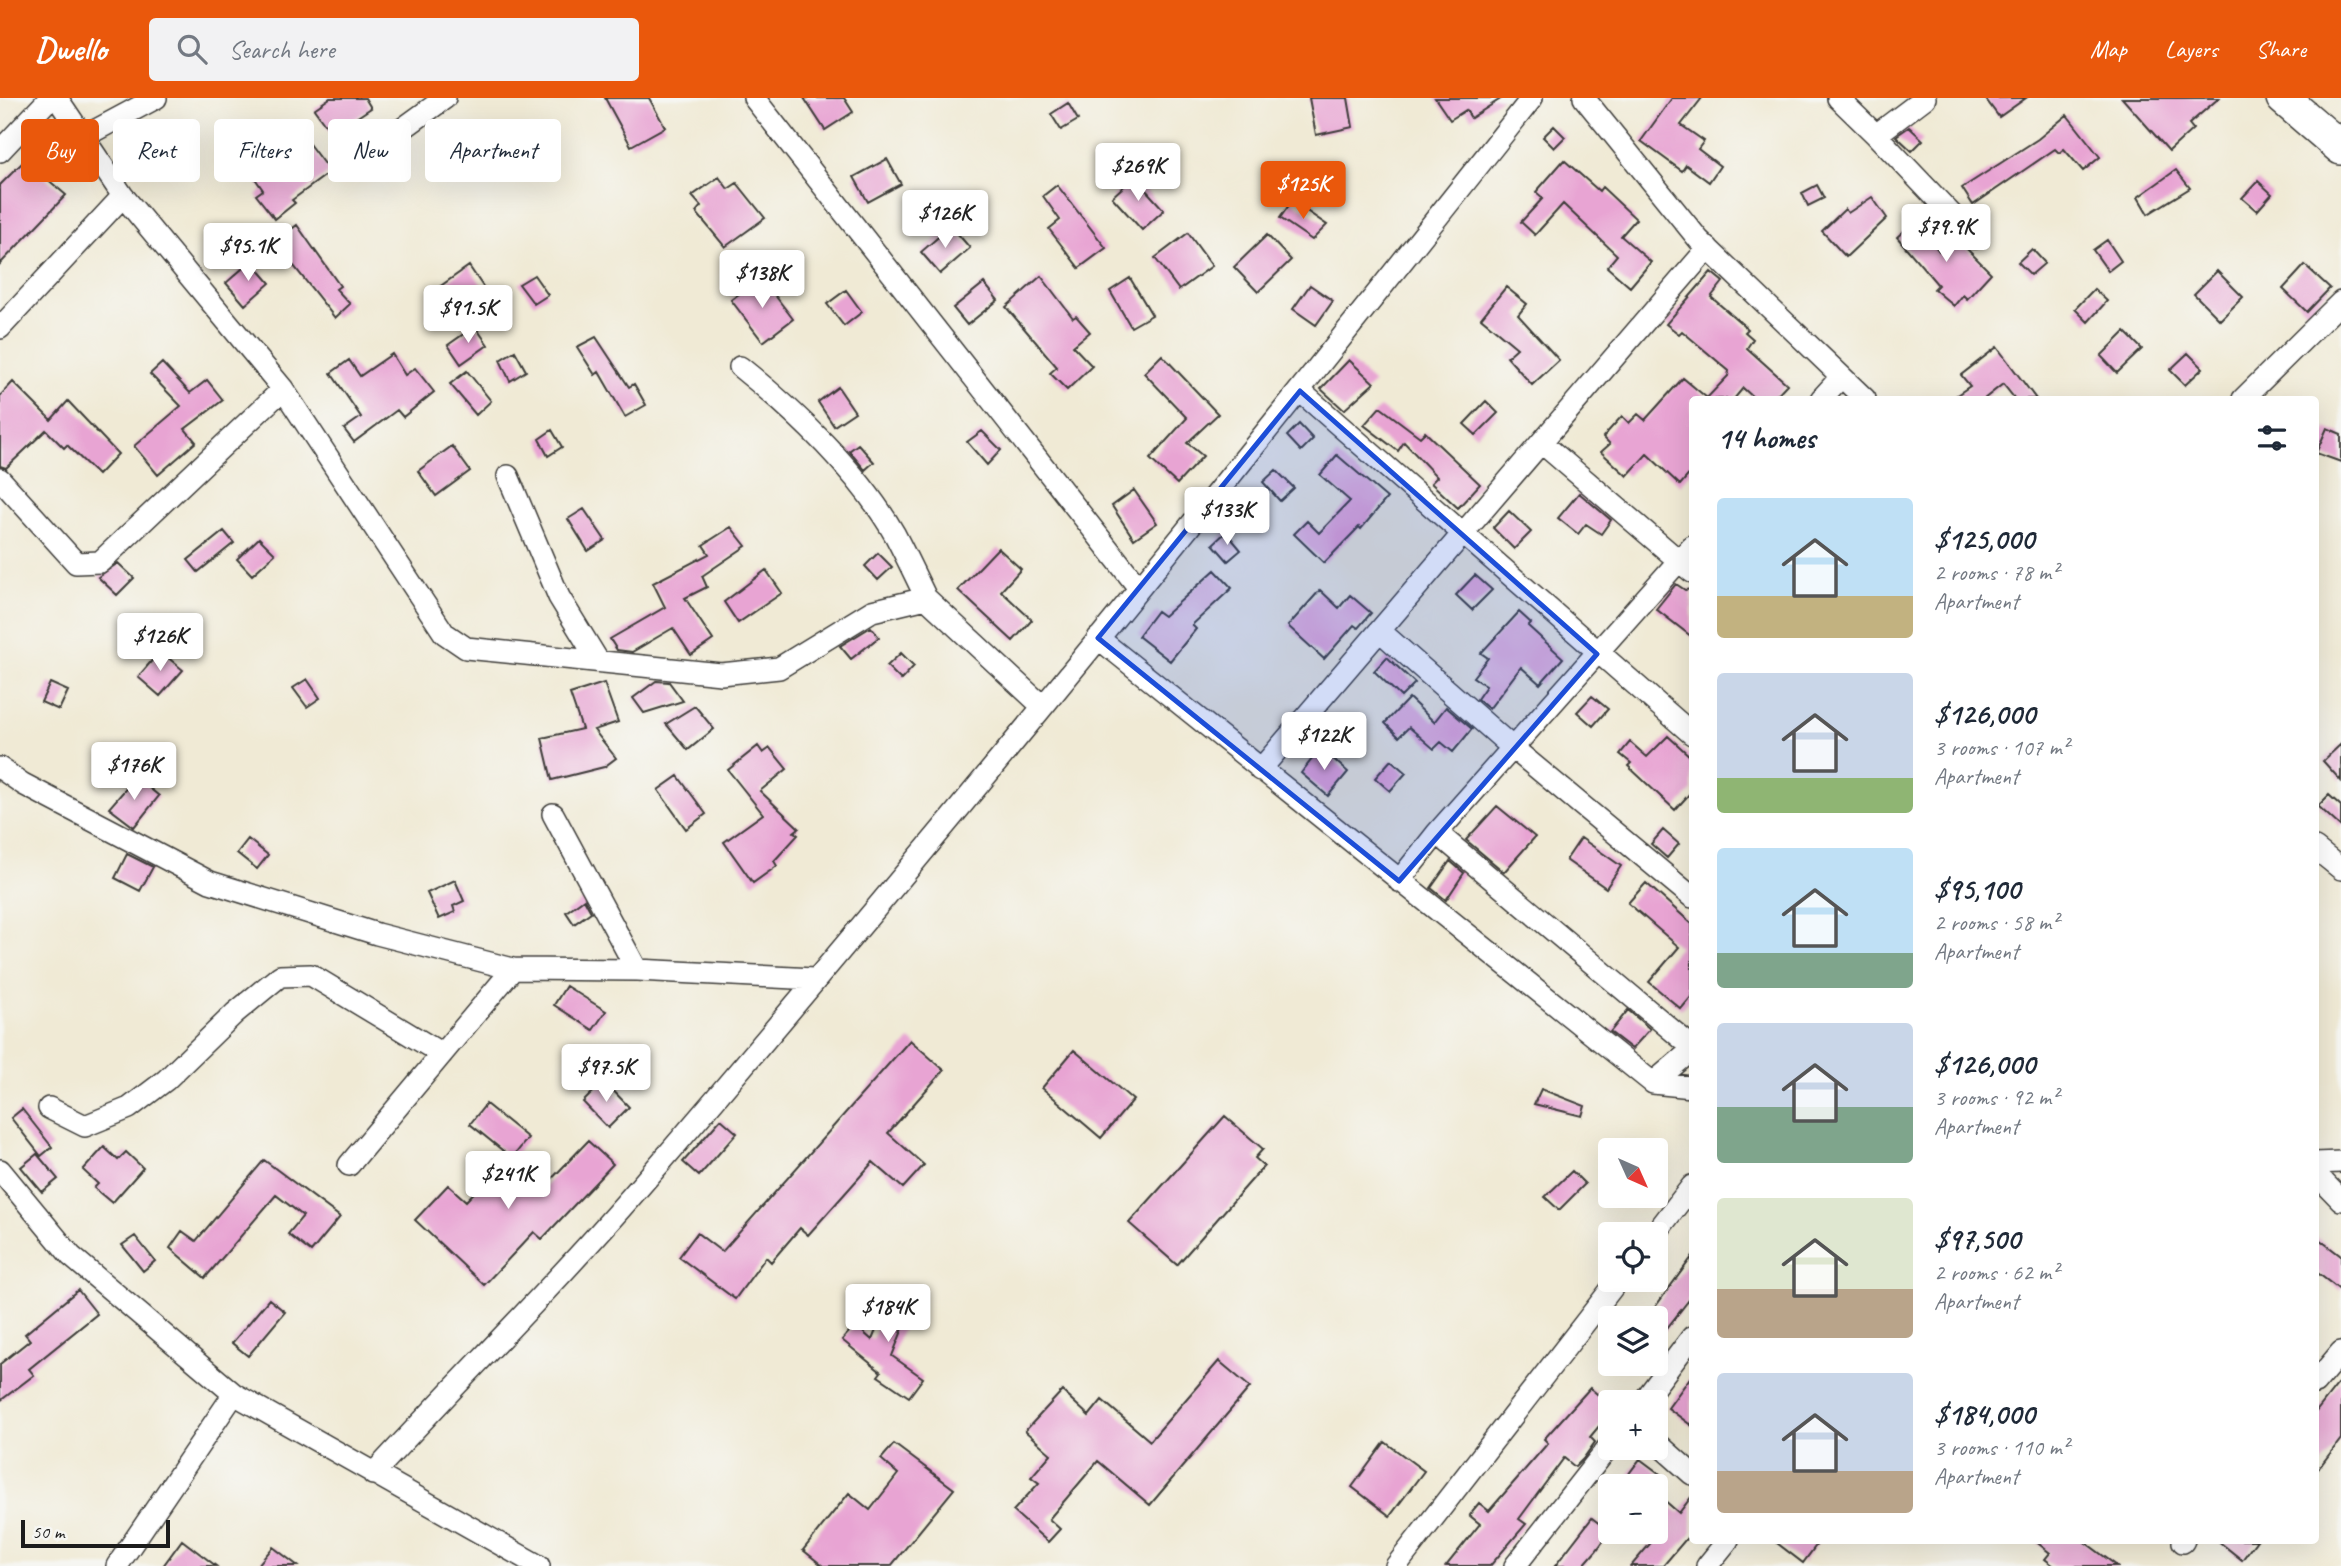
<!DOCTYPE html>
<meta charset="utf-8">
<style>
:root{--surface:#fff;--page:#f2f2f3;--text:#1f2937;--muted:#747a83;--accent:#ea580c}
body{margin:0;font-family:Caveat,sans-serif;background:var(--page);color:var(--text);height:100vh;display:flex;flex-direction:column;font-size:26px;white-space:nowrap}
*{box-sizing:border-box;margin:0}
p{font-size:23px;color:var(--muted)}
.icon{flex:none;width:38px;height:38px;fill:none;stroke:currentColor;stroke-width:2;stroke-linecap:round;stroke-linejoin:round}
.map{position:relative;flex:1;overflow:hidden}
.drawer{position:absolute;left:1689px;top:298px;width:630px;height:1148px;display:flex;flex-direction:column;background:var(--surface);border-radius:7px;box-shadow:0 7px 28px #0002}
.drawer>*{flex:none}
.banner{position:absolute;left:21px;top:21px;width:665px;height:63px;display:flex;gap:14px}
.needle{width:46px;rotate:135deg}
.buttons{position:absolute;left:1598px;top:1040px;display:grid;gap:14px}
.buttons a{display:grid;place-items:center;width:70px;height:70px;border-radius:7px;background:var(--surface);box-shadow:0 7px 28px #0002;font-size:35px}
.scale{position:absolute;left:21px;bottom:18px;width:149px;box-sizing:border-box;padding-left:7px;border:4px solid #1c1c1c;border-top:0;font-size:19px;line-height:24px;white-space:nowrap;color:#1c1c1c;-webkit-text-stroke:5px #f6f6f2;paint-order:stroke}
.price{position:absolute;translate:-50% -60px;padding:0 16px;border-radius:7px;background:#fff;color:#222;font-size:23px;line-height:46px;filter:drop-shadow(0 2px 4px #0008)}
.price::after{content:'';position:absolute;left:50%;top:42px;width:21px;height:16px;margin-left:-10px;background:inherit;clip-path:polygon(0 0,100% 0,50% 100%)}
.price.selected{background:var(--accent);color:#fff}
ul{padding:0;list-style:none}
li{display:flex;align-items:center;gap:21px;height:175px;padding:0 28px}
li span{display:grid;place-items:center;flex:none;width:196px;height:140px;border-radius:7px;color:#555}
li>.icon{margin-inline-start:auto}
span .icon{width:84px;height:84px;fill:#fffc;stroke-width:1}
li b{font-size:30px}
h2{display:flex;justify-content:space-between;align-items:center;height:84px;padding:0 28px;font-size:30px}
.chip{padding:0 24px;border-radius:7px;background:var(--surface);box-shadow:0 7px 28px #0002;font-size:24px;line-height:63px}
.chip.selected{background:var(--accent);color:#fff}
header{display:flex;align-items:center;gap:42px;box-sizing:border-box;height:98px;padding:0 35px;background:var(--accent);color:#fff}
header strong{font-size:33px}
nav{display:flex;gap:38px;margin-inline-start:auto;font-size:24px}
.search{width:490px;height:63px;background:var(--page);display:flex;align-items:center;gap:18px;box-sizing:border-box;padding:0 24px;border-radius:7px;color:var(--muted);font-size:26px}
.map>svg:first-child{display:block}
</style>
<header>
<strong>Dwello</strong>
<div class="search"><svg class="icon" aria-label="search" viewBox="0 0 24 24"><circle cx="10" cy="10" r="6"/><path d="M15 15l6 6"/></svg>Search here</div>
<nav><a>Map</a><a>Layers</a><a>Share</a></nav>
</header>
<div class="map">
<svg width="2341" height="1468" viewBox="0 0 2341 1468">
<rect width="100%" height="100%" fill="#f6f6f2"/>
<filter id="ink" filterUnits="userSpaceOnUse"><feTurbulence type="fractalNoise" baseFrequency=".0143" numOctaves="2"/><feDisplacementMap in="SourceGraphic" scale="14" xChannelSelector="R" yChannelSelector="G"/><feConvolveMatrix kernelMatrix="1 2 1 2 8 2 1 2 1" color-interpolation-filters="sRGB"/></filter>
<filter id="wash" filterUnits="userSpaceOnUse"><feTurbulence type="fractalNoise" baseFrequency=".00686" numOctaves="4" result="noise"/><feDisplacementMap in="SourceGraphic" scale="28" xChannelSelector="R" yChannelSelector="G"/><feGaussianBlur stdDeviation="1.57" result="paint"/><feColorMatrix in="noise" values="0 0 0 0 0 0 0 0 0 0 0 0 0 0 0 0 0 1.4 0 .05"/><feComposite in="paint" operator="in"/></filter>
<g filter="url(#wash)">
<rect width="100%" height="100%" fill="#f0ead5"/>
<g id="blocks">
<path fill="#e8a4d3" d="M330 0H365L371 10 332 36 314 11Z
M605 0H649L665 29 631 48Z
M804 0H844L853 14 825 32Z
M1309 0H1348L1353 29 1316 37Z
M1435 0H1502L1471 20 1466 12 1450 22Z
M1672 0H1702L1681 27 1704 43 1698 51 1720 68 1709 84 1686 67 1682 73 1641 43Z
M1985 0H2026L1999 19Z
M2122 0H2219L2189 26 2193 31 2169 53Z
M1068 5 1078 22 1061 32 1051 16Z
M2067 17 2100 59 2083 73 2064 51 2059 55 2055 51 1973 107 1962 90 2038 41Z
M1554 28 1565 39 1554 50 1543 39Z
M1909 29 1923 42 1912 53 1896 38Z
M309 46 330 74 292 102 295 105 275 121 256 97 263 92 252 76 264 68 270 75Z
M887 61 901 86 868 104 854 79Z
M25 62 66 97 0 166V87Z
M1564 62 1599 93 1602 89 1636 121 1621 138 1651 164 1630 189 1607 169 1617 157 1563 106 1535 137 1521 124 1543 100 1536 94Z
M2176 72 2190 90 2148 116 2138 99Z
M719 79 728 91 737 85 765 120 725 149 696 114 701 108 692 98Z
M1134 79 1164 112 1142 132 1112 99Z
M2258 83 2272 96 2257 113 2242 100Z
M1057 87 1106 150 1079 170 1049 131 1060 122 1043 98Z
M1817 87 1824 100 1808 108 1802 95Z
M1872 99 1887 120 1846 159 1822 133 1845 111 1848 115Z
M1292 103 1327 127 1312 142 1280 120Z
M1915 123 1939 153 1953 137 1991 175 1967 201 1963 197 1954 208 1934 191 1938 187 1897 139Z
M297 127 340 188 336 191 350 206 335 220 275 144Z
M951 128 970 150 940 176 921 154Z
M1188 135 1212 168 1179 192 1155 160Z
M1267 137 1291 162 1258 194 1234 169Z
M2107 142 2121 163 2108 173 2093 152Z
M2032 151 2045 165 2031 177 2018 164Z
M251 163 270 185 245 207 226 185Z
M2305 167 2330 190 2307 214 2283 191Z
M469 168 490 199 455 222 435 192Z
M2217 173 2243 199 2220 222 2194 196Z
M1711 174 1723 184 1711 199 1748 231 1745 234 1753 241 1747 250 1787 286 1773 301H1755L1743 290 1734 301H1692V373L1680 387 1647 356 1627 378 1601 354 1610 346 1603 339 1622 318 1629 325 1638 316 1645 322 1683 280 1707 300 1728 278 1729 273 1682 233 1679 236 1666 226Z
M534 177 548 197 534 206 519 186Z
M1041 178 1073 220 1076 218 1090 234 1073 248 1092 268 1067 292 1050 275 1057 269 1006 209Z
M761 179 793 221 763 244 731 202Z
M1130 180 1152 217 1131 229 1110 193Z
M984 185 998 202 967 227 953 210Z
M1310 187 1333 203 1316 227 1293 211Z
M1506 189 1527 206 1518 217 1559 262 1532 287 1507 259 1517 250 1481 220Z
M2094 191 2107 203 2088 224 2075 211Z
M846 192 862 214 844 228 827 206Z
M475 228 488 247 461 266 448 247Z
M2125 234 2142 251 2117 275 2101 258Z
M596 239 629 289 634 286 646 307 625 319 599 274 595 277 577 249Z
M1997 249 2036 301H2015L2003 286 1984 301H1951L1970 288 1961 277Z
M515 253 526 273 510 283 500 262Z
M2188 255 2203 270 2185 287 2170 272Z
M392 256 405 277 415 270 434 294 403 319 397 312 354 344 344 331 361 319 331 275 349 262 360 278Z
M1162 257 1218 316 1187 345 1203 358 1177 386 1150 361 1187 320 1144 275Z
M1349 262 1374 285 1344 312 1321 291Z
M162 265 190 295 207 282 223 302 185 331 196 344 158 377 134 348 181 308 150 276Z
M467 273 491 303 476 317 450 286Z
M13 284 51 322 68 303 118 356 98 377 67 347 64 350 46 332 6 370 0 368V298Z
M838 289 855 314 834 328 818 304Z
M1486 303 1498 315 1476 337 1464 326Z
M1380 309 1420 339 1425 334 1480 386 1458 410 1431 385 1437 379 1404 344 1398 353 1364 327Z
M1299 326 1313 341 1301 353 1287 338Z
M2327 330 2341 336V364L2316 355Z
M552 332 562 349 548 358 539 341Z
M982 333 1001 352 987 367 967 344Z
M858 346 874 364 865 372 849 353Z
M452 348 470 373 436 398 418 373Z
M1337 357 1387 400 1361 431 1359 429 1324 465 1294 436 1307 423 1319 435 1350 403 1320 377Z
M1276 372 1294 390 1280 403 1263 384Z
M1134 392 1157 425 1134 441 1112 408Z
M1579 395 1611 422 1601 436 1586 426 1578 436 1558 420Z
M584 411 605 442 588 453 568 421Z
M1509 413 1531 434 1514 451 1493 430Z
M731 429 746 448 702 478 707 489 685 500 713 542 691 557 673 530 632 554 617 552 610 541 665 509 653 485 709 456 703 447Z
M224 433 234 445 198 474 188 462Z
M1226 434 1241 452 1228 463 1213 446Z
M259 440 275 456 252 477 237 461Z
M998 450 1021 471 1001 493 1032 522 1013 543 958 492Z
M878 455 892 469 878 482 865 468Z
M118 465 134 480 117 497 98 479Z
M766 472 782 495 738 525 724 504Z
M1215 472 1232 490 1192 527 1196 531 1170 563 1138 538 1157 513 1164 518Z
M1475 477 1492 492 1472 512 1456 497Z
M1676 486 1685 492 1692 491V539L1656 511Z
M1320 492 1339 510 1350 497 1371 515 1358 530 1354 527 1324 561 1288 528Z
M1519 514 1531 525 1528 528 1563 560 1540 586 1521 569 1489 611 1477 601 1486 588 1473 579 1488 560 1481 555Z
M871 529 879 539 851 561 840 548Z
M160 553 183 572 160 598 138 579Z
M901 555 914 568 901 582 887 568Z
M1387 559 1415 585 1401 599 1374 573Z
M307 581 320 600 307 609 293 590Z
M656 583 669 584 683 603 644 615 633 600Z
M50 585 68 593 59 612 41 604Z
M604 585 618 624 594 632 616 660 604 669 552 682 542 640 582 631 570 596Z
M1592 598 1608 611 1593 628 1577 614Z
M1409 600 1434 624 1446 609 1472 631 1453 654 1441 644 1434 651 1409 629 1399 639 1385 625Z
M695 608 714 631 688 652 666 626Z
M1668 638 1692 660V693L1675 712 1628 668 1631 665 1620 656 1630 644 1647 659Z
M2341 646V683L2323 663Z
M758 648 763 655 770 650 787 671 760 693 799 730 794 734 798 737 774 763 777 768 753 785 724 744 763 716 728 672Z
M1321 650 1348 674 1328 698 1301 675Z
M1391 662 1406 675 1390 693 1375 680Z
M678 678 706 716 686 731 658 692Z
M136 679 159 698 134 729 109 710Z
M2329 697 2341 708V729L2318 708Z
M1497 708 1535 739 1504 774 1466 742Z
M1663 732 1679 746 1667 760 1651 746Z
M1581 740 1621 768 1606 790 1566 762Z
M248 741 268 757 257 771 237 755Z
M127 756 153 769 140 793 115 780Z
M1450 763 1464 775 1446 802 1431 790Z
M455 782 464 803 453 808 455 814 439 821 427 795Z
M1646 785 1692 826V898L1681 911 1649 884 1679 849 1628 805Z
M584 801 591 814 574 826 566 814Z
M566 888 606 913 593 932 554 907Z
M1628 912 1650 931 1632 951 1610 934Z
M910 942 944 972 888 1035 924 1067 903 1090 873 1064 808 1137 800 1130 771 1164 766 1159 735 1201 679 1159 697 1135 722 1154Z
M1074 952 1133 1002 1101 1040 1042 990Z
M604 983 629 1009 608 1030 583 1004Z
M1541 991 1585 1008 1582 1018 1534 1006Z
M486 1006 528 1040 512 1060 470 1026Z
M22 1011 52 1049 41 1058 11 1020Z
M1225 1018 1263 1051 1255 1060 1264 1068 1177 1167 1129 1125Z
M721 1021 737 1035 699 1078 683 1064Z
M588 1043 613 1066 542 1141 534 1134 484 1187 415 1122 448 1087 466 1103 507 1060 541 1092Z
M104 1049 118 1062 126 1054 143 1070 112 1105 94 1090 98 1086 83 1072Z
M37 1056 58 1081 42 1094 21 1069Z
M264 1062 340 1119 311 1154 288 1136 303 1118 276 1097 205 1180 170 1150 182 1133 196 1143Z
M1572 1073 1585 1086 1559 1112 1545 1099Z
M135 1138 155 1163 143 1173 122 1147Z
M2315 1138 2341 1158V1193L2315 1173Z
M1692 1159V1198L1656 1244V1220H1647Z
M893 1191 915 1200 892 1258 923 1280 909 1299 878 1278 881 1274 842 1242 855 1227 872 1242Z
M78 1192 97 1216 29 1271 34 1277 0 1303V1266L30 1242 25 1236Z
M269 1201 285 1214 248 1258 232 1245Z
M1219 1263 1250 1289 1150 1407 1098 1363 1049 1421 1060 1431 1048 1444 1013 1413 1039 1385 1031 1379 1051 1356 1025 1333 1062 1293 1089 1318 1102 1302 1150 1343Z
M1692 1277V1328L1668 1310Z
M2341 1282V1341L2315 1375V1315Z
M1590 1290 1610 1307V1315L1590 1339 1595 1344 1583 1361 1575 1369 1564 1360 1519 1421 1526 1426 1490 1468H1446L1480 1426 1469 1417 1479 1405 1489 1413 1548 1345 1544 1341Z
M1385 1344 1424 1373 1390 1418 1352 1389Z
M894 1346 954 1391 891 1468H823L803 1452 849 1395 870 1412 898 1376 881 1361Z
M1640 1361 1660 1376 1651 1388H1626L1633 1380 1628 1377Z
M1656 1395 1679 1415 1692 1398V1434L1663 1468H1631L1656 1439Z
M1592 1420 1610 1434 1596 1453 1583 1468H1555Z
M182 1442 216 1468H163Z
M1773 1442H1820L1803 1465Z
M2034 1442H2082L2117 1468H2054L2045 1461 2050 1455Z
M2217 1442H2257L2242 1462Z
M273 1449 298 1468H257Z"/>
</g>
</g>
<g filter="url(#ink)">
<use href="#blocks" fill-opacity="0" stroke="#3c3b38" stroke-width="2"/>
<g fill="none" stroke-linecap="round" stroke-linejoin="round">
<defs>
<path id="street" d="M57 0 123 98
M754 0 1139 490
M1584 0 1699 142 1865 301
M1838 0 1876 37
M1925 0 1876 37 1974 140
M394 37 445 0
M83 39 156 0
M0 53 50 0
M0 230 123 98 283 291 444 535 466 550 721 576 779 570 872 513 926 500 1042 608
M740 269C795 313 860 375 895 437 906 458 916 479 926 500
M1300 293 1692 636
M1821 301 1841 279
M2243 301 2341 204
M1542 345 1692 474
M508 378 559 499 597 561
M0 381 76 465 100 464 283 291
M1380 533 1514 651 1692 799
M1098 540 1653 985 1692 989
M0 670 23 686 210 784 377 836 513 871 637 872 814 881
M1260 672 1708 150
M553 716 637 872
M1437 735 1692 949
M2315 750 2341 771
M1399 783 1437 735 1692 448
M1653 985 1692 952
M49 1010 85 1028 129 1010 166 982 235 915 280 878 311 877 442 956
M2315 1065 2341 1064
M349 1067 513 871
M0 1072 71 1158 234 1296 117 1468
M2315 1075 2341 1102
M1655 1136 1692 1088
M2315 1285 2341 1254
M234 1296 539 1468
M1643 1304 1692 1239
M1656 1344 1692 1376
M373 1376C465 1276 562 1180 650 1077 952 726 1244 364 1532 0
M2183 1444 2184 1442
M1396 1468 1619 1181
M1515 1468 1610 1347
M1707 1468 1728 1442"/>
<path id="primary" d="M2283 0 2341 50"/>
</defs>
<use href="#street" stroke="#3c3b38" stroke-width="24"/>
<use href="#primary" stroke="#3c3b38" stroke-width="36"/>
<use href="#street" stroke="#fff" stroke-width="21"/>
<use href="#primary" stroke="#fff" stroke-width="33"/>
</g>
</g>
<path fill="#1d4ed8" fill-opacity="0.2" stroke="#1d4ed8" stroke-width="5" stroke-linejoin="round" d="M1300 293 1597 556 1399 783 1098 540Z"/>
</svg>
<div class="buttons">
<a><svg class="needle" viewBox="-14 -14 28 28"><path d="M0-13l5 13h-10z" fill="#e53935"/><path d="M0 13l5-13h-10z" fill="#747a83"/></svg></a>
<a><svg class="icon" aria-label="locate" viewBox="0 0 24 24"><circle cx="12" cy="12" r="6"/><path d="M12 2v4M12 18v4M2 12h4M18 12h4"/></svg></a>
<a><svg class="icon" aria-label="layers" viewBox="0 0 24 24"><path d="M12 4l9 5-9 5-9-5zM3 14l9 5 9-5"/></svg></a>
<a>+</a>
<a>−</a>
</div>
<div class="scale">50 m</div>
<b class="price" style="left:1138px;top:105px">$269K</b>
<b class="price selected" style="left:1303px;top:123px">$125K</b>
<b class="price" style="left:945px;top:152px">$126K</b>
<b class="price" style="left:1946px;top:166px">$79.9K</b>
<b class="price" style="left:248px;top:185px">$95.1K</b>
<b class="price" style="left:762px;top:212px">$138K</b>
<b class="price" style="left:468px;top:247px">$91.5K</b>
<b class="price" style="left:1227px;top:449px">$133K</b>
<b class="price" style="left:160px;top:575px">$126K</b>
<b class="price" style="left:1324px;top:674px">$122K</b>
<b class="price" style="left:134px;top:704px">$176K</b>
<b class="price" style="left:606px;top:1006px">$97.5K</b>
<b class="price" style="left:508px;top:1113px">$241K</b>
<b class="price" style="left:888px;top:1246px">$184K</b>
<div class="banner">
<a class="chip selected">Buy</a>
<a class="chip">Rent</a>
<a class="chip">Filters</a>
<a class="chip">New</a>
<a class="chip">Apartment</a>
</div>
<section class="drawer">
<h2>14 homes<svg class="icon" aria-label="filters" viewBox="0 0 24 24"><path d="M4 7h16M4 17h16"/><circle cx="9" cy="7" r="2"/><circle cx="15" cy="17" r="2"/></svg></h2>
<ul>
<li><span style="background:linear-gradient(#bfe0f5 70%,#c2b280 0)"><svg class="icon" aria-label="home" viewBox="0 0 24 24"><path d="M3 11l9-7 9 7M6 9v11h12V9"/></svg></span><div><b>$125,000</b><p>2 rooms · 78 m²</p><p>Apartment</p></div></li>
<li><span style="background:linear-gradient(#c9d6e8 75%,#8fb573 0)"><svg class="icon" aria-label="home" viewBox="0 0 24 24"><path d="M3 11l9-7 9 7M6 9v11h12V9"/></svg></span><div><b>$126,000</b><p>3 rooms · 107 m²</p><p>Apartment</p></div></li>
<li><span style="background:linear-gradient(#bfe0f5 75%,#7fa58c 0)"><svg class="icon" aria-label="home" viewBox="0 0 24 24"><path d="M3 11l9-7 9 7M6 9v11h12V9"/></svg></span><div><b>$95,100</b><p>2 rooms · 58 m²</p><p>Apartment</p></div></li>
<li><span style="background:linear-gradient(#c9d6e8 60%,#7fa58c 0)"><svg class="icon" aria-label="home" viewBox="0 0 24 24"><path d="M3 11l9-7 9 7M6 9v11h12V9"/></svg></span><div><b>$126,000</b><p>3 rooms · 92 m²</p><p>Apartment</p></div></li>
<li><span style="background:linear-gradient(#dfe7d0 65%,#b9a48a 0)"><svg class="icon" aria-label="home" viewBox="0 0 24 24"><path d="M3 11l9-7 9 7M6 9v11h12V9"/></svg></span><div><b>$97,500</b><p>2 rooms · 62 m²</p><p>Apartment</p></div></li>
<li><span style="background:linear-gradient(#c9d6e8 70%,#b9a48a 0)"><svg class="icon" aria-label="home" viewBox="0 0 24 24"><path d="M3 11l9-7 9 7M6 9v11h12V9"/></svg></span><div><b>$184,000</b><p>3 rooms · 110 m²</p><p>Apartment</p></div></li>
</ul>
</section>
</div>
